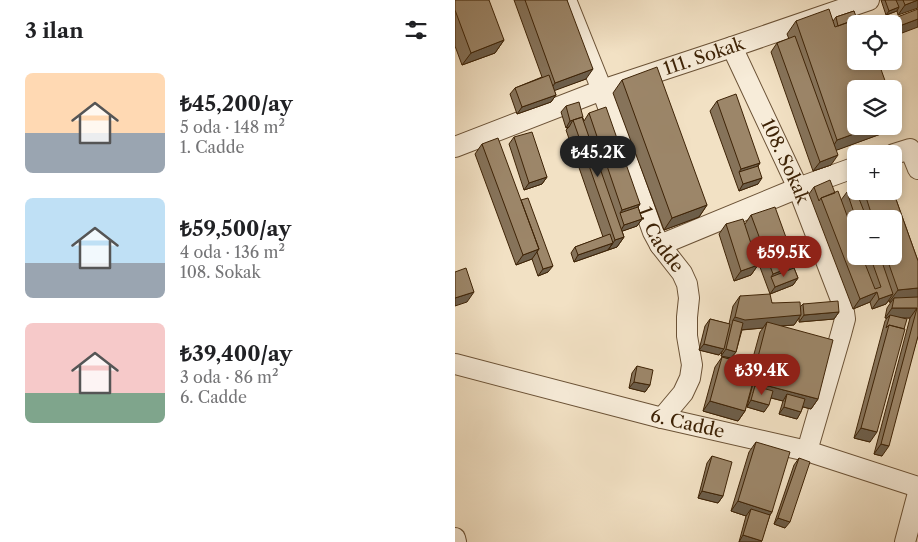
<!DOCTYPE html>
<html lang="tr">
<meta charset="utf-8">
<style>
:root{--surface:#fff;--page:#f6f6f6;--text:#202124;--muted:#757577;--accent:#8f2418}
body{margin:0;font-family:"Libre Caslon Text",serif;background:var(--page);color:var(--text);height:100vh;display:flex;flex-direction:column;font-size:19px;white-space:nowrap}
*{box-sizing:border-box;margin:0}
p{font-size:16px;color:var(--muted)}
.icon{flex:none;width:28px;height:28px;fill:none;stroke:currentColor;stroke-width:2;stroke-linecap:round;stroke-linejoin:round}
.map{position:relative;flex:1;overflow:hidden}
.side{display:flex;flex-direction:column;background:var(--surface);width:455px}
.side>*{flex:none}
.buttons{position:absolute;left:392px;top:15px;display:grid;gap:10px}
.buttons a{display:grid;place-items:center;width:55px;height:55px;border-radius:8px;background:var(--surface);box-shadow:0 2px 8px #0003;font-size:25px}
.price{position:absolute;translate:-50% -42px;padding:0 11px;border-radius:18px;background:var(--accent);color:#fff;font-size:16px;line-height:32px;filter:drop-shadow(0 1px 2px #0008)}
.price::after{content:'';position:absolute;left:50%;top:30px;width:15px;height:11px;margin-left:-8px;background:inherit;clip-path:polygon(0 0,100% 0,50% 100%)}
.price.current{background:#222;color:#fff}
ul{padding:0;list-style:none}
li{display:flex;align-items:center;gap:15px;height:125px;padding:0 25px}
li span{display:grid;place-items:center;flex:none;width:140px;height:100px;border-radius:8px;color:#555}
li>.icon{margin-inline-start:auto}
span .icon{width:60px;height:60px;fill:#fffc;stroke-width:1}
li b{font-size:21px}
h2{display:flex;justify-content:space-between;align-items:center;height:60px;padding:0 25px;font-size:21px}
main{display:flex;flex:1;min-height:0}
.map>svg:first-child{display:block}
</style>
<main>
<section class="side">
<h2>3 ilan<svg class="icon" aria-label="filters" viewBox="0 0 24 24"><path d="M4 7h16M4 17h16"/><circle cx="9" cy="7" r="2"/><circle cx="15" cy="17" r="2"/></svg></h2>
<ul>
<li><span style="background:linear-gradient(#ffd9b3 60%,#9aa5b1 0)"><svg class="icon" aria-label="home" viewBox="0 0 24 24"><path d="M3 11l9-7 9 7M6 9v11h12V9"/></svg></span><div><b>₺45,200/ay</b><p>5 oda · 148 m²</p><p>1. Cadde</p></div></li>
<li><span style="background:linear-gradient(#bfe0f5 65%,#9aa5b1 0)"><svg class="icon" aria-label="home" viewBox="0 0 24 24"><path d="M3 11l9-7 9 7M6 9v11h12V9"/></svg></span><div><b>₺59,500/ay</b><p>4 oda · 136 m²</p><p>108. Sokak</p></div></li>
<li><span style="background:linear-gradient(#f6c9c9 70%,#7fa58c 0)"><svg class="icon" aria-label="home" viewBox="0 0 24 24"><path d="M3 11l9-7 9 7M6 9v11h12V9"/></svg></span><div><b>₺39,400/ay</b><p>3 oda · 86 m²</p><p>6. Cadde</p></div></li>
</ul>
</section>
<div class="map">
<svg width="463" height="542" viewBox="0 0 463 542">
<rect width="100%" height="100%" fill="#f2e1c4"/>
<filter id="stains"><feTurbulence type="fractalNoise" baseFrequency=".004" numOctaves="4"/><feColorMatrix values="0 0 0 0 .2 0 0 0 0 .09 0 0 0 0 .02 0 0 0 .5 -.17"/></filter>
<radialGradient id="worn" r=".72"><stop offset=".6" stop-color="#630" stop-opacity="0"/><stop offset="1" stop-color="#630" stop-opacity=".3"/></radialGradient>
<g fill="none" stroke-linecap="round" stroke-linejoin="round">
<defs>
<g id="minor">
<path id="s1" d="M111 0 147 90 198 232 205 245 227 273 232 284 234 298 232 317V336L237 365 235 378 228 393 207 418"/>
<path id="s2" d="M277 47 343 188 388 305 390 319 386 334 352 451"/>
<path id="s3" d="M0 147 147 90 277 47 414 0"/>
<path d="M439 154 455 149 463 169"/>
<path d="M205 245 343 188 401 167"/>
<path id="s4" d="M0 364 207 418 352 451 463 487"/>
<path d="M0 538 1 542"/>
<path d="M450 542 463 493"/>
</g>
</defs>
<use href="#minor" stroke="#6b5236" stroke-width="22"/>
<use href="#minor" stroke="#f7ecd9" stroke-width="20"/>
</g>
<path fill="#86735a" stroke="#3e2306" fill-rule="evenodd" d="M0 0 49 40 40 53 7 65 0 46Z
M59 0H112L131 79 99 90 101 95 96 102 62 114 55 94 60 88 87 77Z
M426 0H463L443 15 442 11 431 15Z
M399 11 401 126H438L434 131 381 150 376 165 358 171 316 52 322 43 334 39 332 34 341 21H378L381 17Z
M167 80 252 205 244 217 209 230 158 93Z
M262 101 305 163 303 166V184L284 191 255 111Z
M111 106 128 118 129 121 134 113 185 204 183 207 187 219 182 226 167 231 169 237 162 247 119 262 116 253 120 247 148 237 111 130 114 127 111 128 106 112Z
M59 137 92 177 87 184 69 190 54 144Z
M27 144 93 272 83 276 77 259 61 265 20 154Z
M401 171V191H438L463 261V336L427 456 419 454 455 318H448L415 442 399 438 430 321 432 318H430L432 308 436 302H434V300L431 304 417 309 415 302 398 309 354 194 359 187 380 193 386 200 392 192 395 190 393 183ZM401 219H439V256H401Z
M296 215 339 268 343 278 338 285 315 294 296 243 303 265 296 275 279 281 264 234 271 224H290Z
M285 296 317 303 345 307 348 304 384 312 379 319 344 322V318L339 325 326 326 363 399 356 409 348 407 342 419 324 414 328 401 316 398 309 412 292 407 302 368 290 411 283 421 248 411 260 367 267 357 296 365 305 332 308 328 287 330 281 352 276 358 266 356 267 351 264 355 244 350 250 326 255 319 274 324 278 306Z
M182 366 195 385 190 392 174 388 177 373Z
M301 442 317 512 315 515 306 542H284L291 516 276 511 294 452Z
M257 456 268 496 263 503 243 498 252 463Z
M344 458 330 528 319 524 339 465Z"/>
<path fill="#6d5e4a" stroke="#3e2306" d="M463 0V8L443 15 450 5Z
M444 7 442 11 431 15 434 11Z
M463 19V27L439 36V28Z
M49 40 40 53 7 65 16 53Z
M138 69 131 79 93 93 100 83Z
M101 95 96 102 62 114 67 107Z
M128 117 124 124 118 120 114 127 111 128 115 121Z
M443 119 439 125V120Z
M421 126H438L434 131 374 153 382 140Z
M383 155 376 165 358 171 365 162Z
M305 163 298 172H284L286 169Z
M92 177 87 184 69 190 74 183Z
M307 178 303 184 284 191 288 184Z
M185 204 178 214 165 213 167 210Z
M252 205 244 217 209 230 217 218Z
M187 219 182 226 165 232 169 225Z
M169 237 162 247 153 250 160 240Z
M158 243 153 250 119 262 123 255Z
M84 249 77 259 61 265 68 255Z
M303 265 296 275 279 281 286 271Z
M341 265 334 275 316 277 318 274Z
M98 266 93 272 83 276 88 269Z
M343 278 338 285 315 294 320 287Z
M463 288V300L439 298 436 302H434L443 290Z
M19 292 12 302 0 306V298Z
M422 292 415 302 398 309 405 299Z
M438 294 431 304 417 309 424 299Z
M437 308H462L455 318H434L435 315 432 318H430Z
M384 312 379 319 344 322 349 315Z
M346 315 339 325 311 327 312 322 308 328 284 330 278 320 280 317Z
M249 344 269 349 264 355 244 350Z
M271 349 281 352 276 358 266 356Z
M303 357 309 359 302 368 296 367Z
M179 382 195 385 190 392 174 388Z
M302 383 363 399 356 409 330 402 332 394 328 401 298 393 300 386Z
M296 400 314 405 309 412 292 407Z
M255 401 290 411 283 421 248 411Z
M329 407 346 412 342 419 324 414Z
M406 428 422 432 415 442 399 438Z
M426 444 434 446 427 456 419 454Z
M247 491 268 496 263 503 243 498Z
M283 501 317 512 310 521 296 509 291 516 276 511Z
M323 518 335 522 330 528 319 524Z
M288 535 307 541 306 542H284Z"/>
<path fill="#9c8669" stroke="#3e2306" d="M0 0H34L49 40 16 53 0 10Z
M70 0H112L138 69 100 83Z
M430 0H441L444 7 434 11Z
M448 0H463L450 5Z
M374 9 380 27 408 17 410 24H401V61H423L433 89H401V126H421L382 140 341 21Z
M463 9V19L439 28V24H433L432 21Z
M399 11 402 19 383 26 381 17Z
M340 36 383 155 365 162 322 43Z
M202 67 252 205 217 218 167 80Z
M94 75 101 95 67 107 60 88Z
M281 94 305 163 286 169 262 101Z
M124 102 128 117 115 121 111 106Z
M439 106 443 119 439 120Z
M151 107 185 204 167 210 134 113Z
M127 117 169 237 160 240 118 120Z
M77 132 92 177 74 183 59 137Z
M43 138 84 249 68 255 27 144Z
M303 166 307 178 288 184 284 172Z
M375 180 380 193 366 198 364 201 359 187Z
M401 188V191L412 219H401L392 192Z
M383 191 401 240V256H407L420 289 426 287 415 256H425L438 294 424 299 422 292 405 299 366 198Z
M409 191H438L463 261V288L443 290 431 256H439V219H418Z
M73 198 98 266 88 269 82 252 84 249 66 200Z
M183 207 187 219 169 225 165 213Z
M320 207 341 265 318 274 296 215Z
M288 219 303 265 286 271 271 224Z
M155 234 158 243 123 255 120 247Z
M11 268 19 292 0 298V272Z
M339 268 343 278 320 287 316 277Z
M315 294 317 303 345 302 346 315 290 320 280 317 285 296Z
M463 297V336L434 446 426 444 462 308H437L439 298Z
M383 301 384 312 349 315 348 304Z
M435 315 452 319 449 329 434 325 431 328Z
M255 319 275 324 269 349 249 344Z
M278 320 288 323 281 352 271 349Z
M312 322 378 340 363 399 302 383 309 359 303 357Z
M434 325 450 329 422 432 406 428Z
M267 357 302 367 290 411 255 401Z
M182 366 198 370 195 385 179 382Z
M300 386 318 391 314 405 296 400Z
M332 394 350 399 346 412 329 407Z
M301 442 335 452 317 512 283 501Z
M257 456 277 462 268 496 247 491Z
M344 458 355 462 335 522 323 518Z
M296 509 315 515 307 541 288 535Z"/>
<g text-anchor="middle" stroke-width="4" stroke-linejoin="round" paint-order="stroke">
<g font-size="18" fill="#3e2306" stroke="#f7ecd9">
<text dy="6" stroke="none"><textPath href="#s3" startOffset="265">111. Sokak</textPath></text>
<text dy="6" stroke="none"><textPath href="#s2" startOffset="126">108. Sokak</textPath></text>
<text dy="6" stroke="none"><textPath href="#s1" startOffset="258">1. Cadde</textPath></text>
<text dy="6" stroke="none"><textPath href="#s4" startOffset="240">6. Cadde</textPath></text>
</g>
</g>
<rect width="100%" height="100%" filter="url(#stains)"/>
<rect width="100%" height="100%" fill="url(#worn)"/>
</svg>
<div class="buttons">
<a><svg class="icon" aria-label="locate" viewBox="0 0 24 24"><circle cx="12" cy="12" r="6"/><path d="M12 2v4M12 18v4M2 12h4M18 12h4"/></svg></a>
<a><svg class="icon" aria-label="layers" viewBox="0 0 24 24"><path d="M12 4l9 5-9 5-9-5zM3 14l9 5 9-5"/></svg></a>
<a>+</a>
<a>−</a>
</div>
<b class="price current" style="left:143px;top:178px">₺45.2K</b>
<b class="price" style="left:329px;top:278px">₺59.5K</b>
<b class="price" style="left:307px;top:396px">₺39.4K</b>
</div>
</main>
